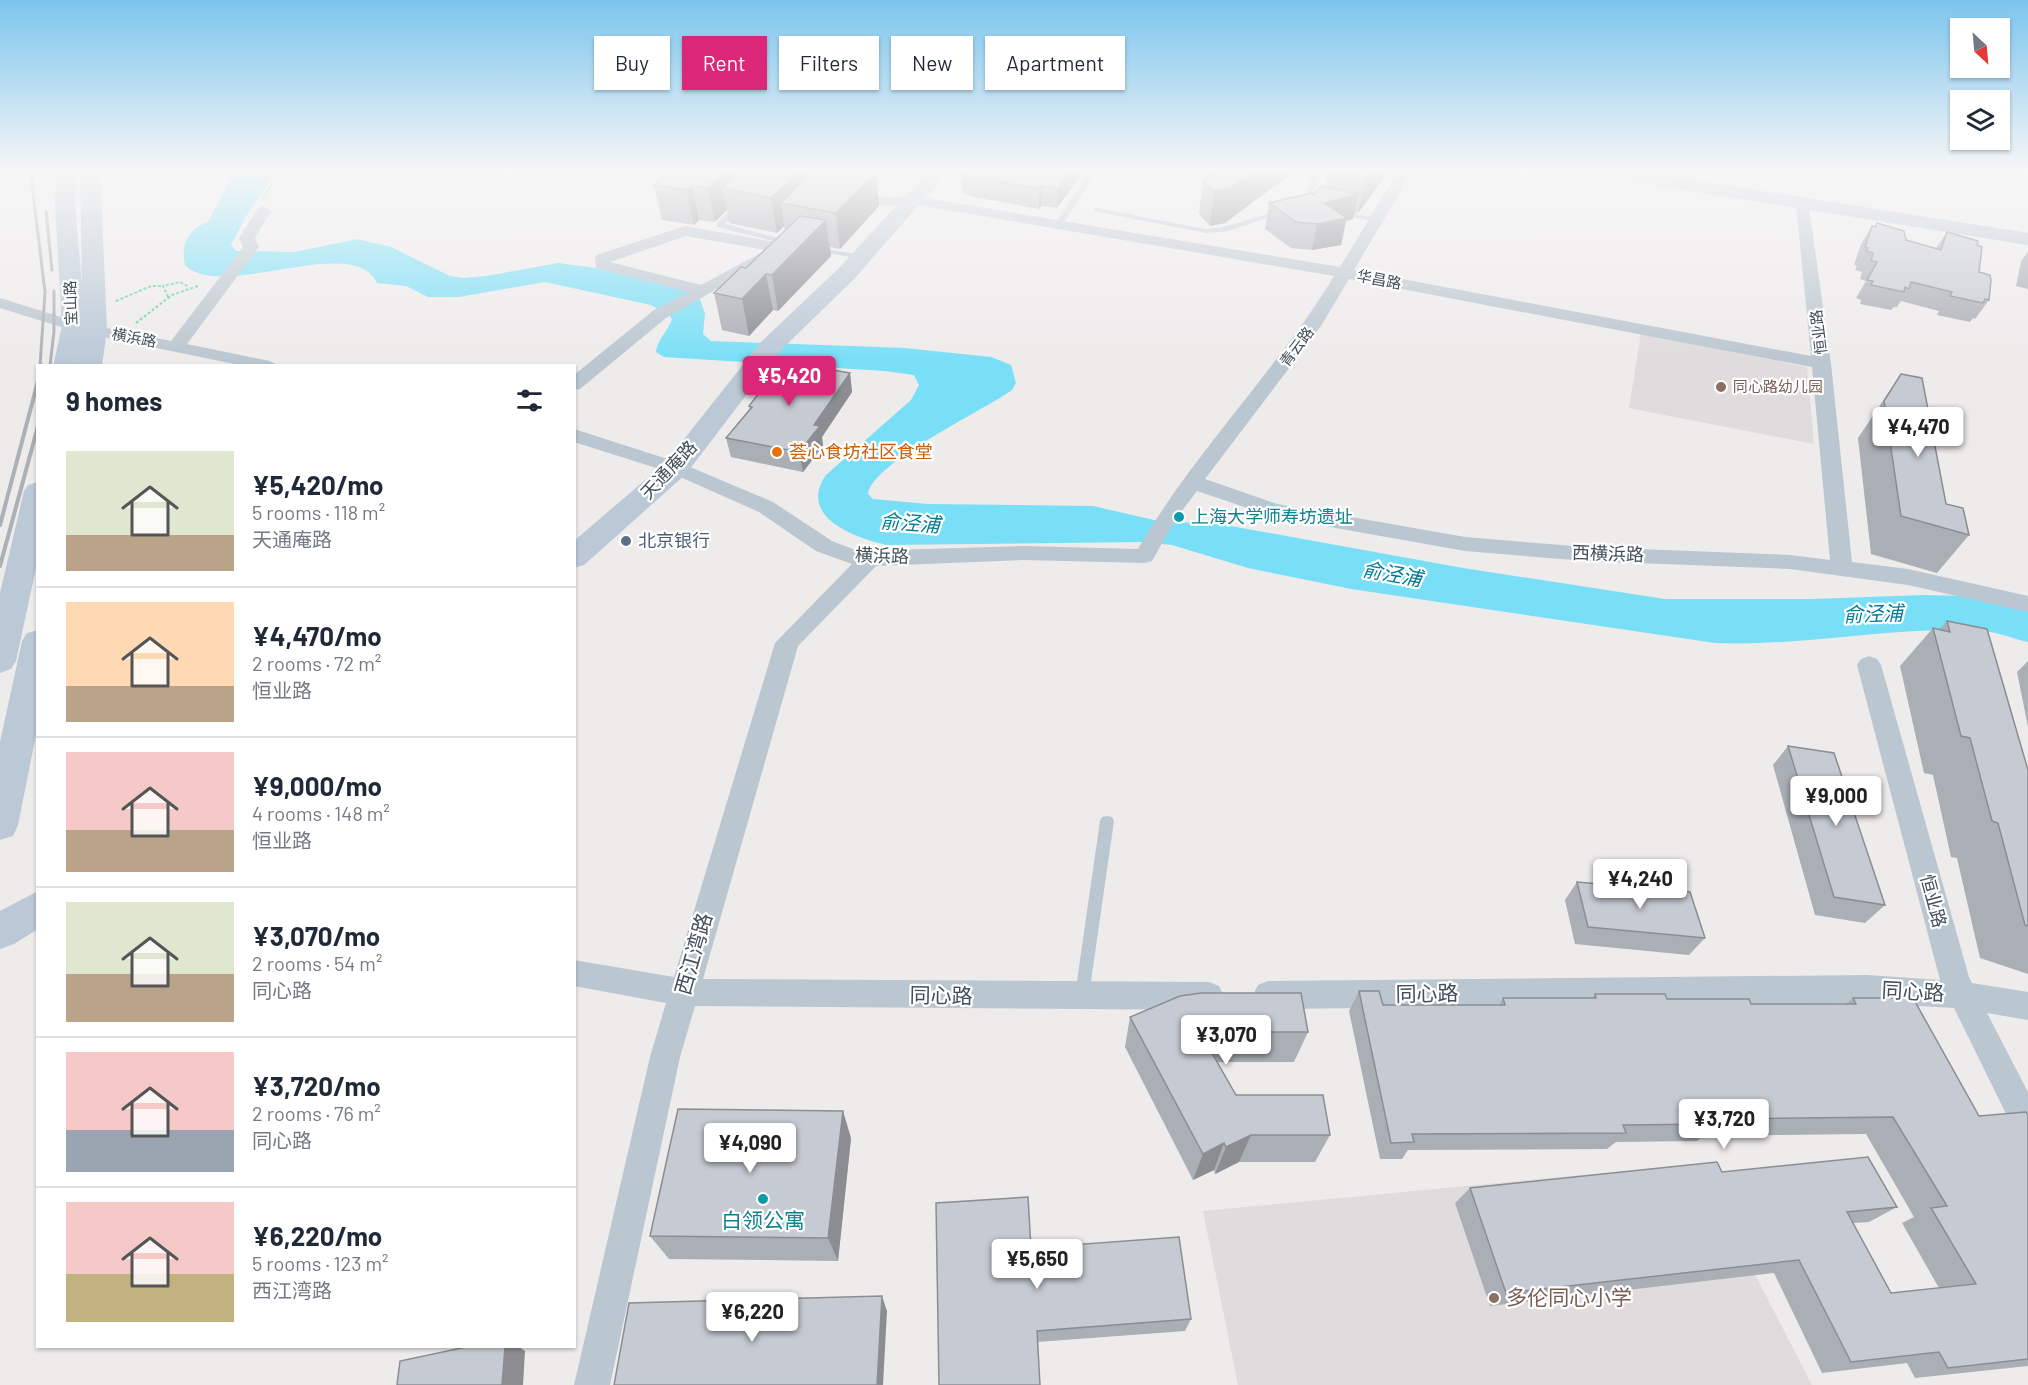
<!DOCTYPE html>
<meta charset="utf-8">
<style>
:root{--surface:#fff;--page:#f6f6f7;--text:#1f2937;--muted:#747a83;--line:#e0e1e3;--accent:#db2777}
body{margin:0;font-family:Barlow,"Noto Sans SC",sans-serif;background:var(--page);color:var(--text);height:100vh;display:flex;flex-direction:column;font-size:22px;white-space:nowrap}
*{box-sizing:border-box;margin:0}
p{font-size:20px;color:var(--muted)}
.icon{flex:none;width:33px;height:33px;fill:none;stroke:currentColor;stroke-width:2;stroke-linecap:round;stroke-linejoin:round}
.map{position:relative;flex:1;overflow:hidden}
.side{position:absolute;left:36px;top:364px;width:540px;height:984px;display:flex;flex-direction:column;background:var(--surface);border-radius:0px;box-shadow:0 2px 4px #0004}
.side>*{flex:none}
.banner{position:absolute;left:594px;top:36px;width:570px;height:54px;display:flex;gap:12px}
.needle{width:39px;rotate:154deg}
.controls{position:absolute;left:1950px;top:18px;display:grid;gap:12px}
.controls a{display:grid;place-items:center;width:60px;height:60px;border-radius:0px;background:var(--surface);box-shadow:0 2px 4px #0004;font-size:30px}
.price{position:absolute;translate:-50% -51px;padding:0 14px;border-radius:6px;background:#fff;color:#222;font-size:20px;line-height:39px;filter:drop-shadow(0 2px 3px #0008)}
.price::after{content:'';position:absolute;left:50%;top:36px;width:18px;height:14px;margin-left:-9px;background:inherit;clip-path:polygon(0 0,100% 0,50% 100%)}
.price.on{background:var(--accent);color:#fff}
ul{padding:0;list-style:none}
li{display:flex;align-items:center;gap:18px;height:150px;padding:0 30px}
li+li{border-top:2px solid var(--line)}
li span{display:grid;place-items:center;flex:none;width:168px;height:120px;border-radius:0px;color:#555}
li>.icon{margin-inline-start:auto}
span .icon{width:72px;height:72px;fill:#fffc;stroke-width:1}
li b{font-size:26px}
h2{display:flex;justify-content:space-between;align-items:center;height:72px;padding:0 30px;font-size:26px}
.chip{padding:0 21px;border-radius:0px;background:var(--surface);box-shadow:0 2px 4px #0004;font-size:21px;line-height:54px}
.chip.on{background:var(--accent);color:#fff}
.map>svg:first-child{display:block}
</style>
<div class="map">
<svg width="2028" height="1385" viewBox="0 0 2028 1385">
<rect width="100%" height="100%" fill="#eeebeb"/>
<path fill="#e0dbdd" d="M1641 333 1807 367 1814 444 1629 408Z
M1698 1164 1812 1385H1238L1203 1211Z"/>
<path fill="#79dff6" d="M237 168H278L245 218 231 245 236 251 295 252 357 239 391 247 450 276 464 278 486 276 558 263 596 268 684 289 699 297 705 313 703 334 711 341 905 348 991 357 1011 365 1016 383 1012 390C983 411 873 462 868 494L873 499 928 504 1093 506 1154 520 1182 523 1203 521 1463 568 1665 599H1814L1923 595 1966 596 2028 611V642C2014 639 1998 632 1983 631 1894 625 1805 647 1715 643L1351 589 1248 568 1172 545 1144 542 887 545C855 538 797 517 826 475L911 400 919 385 914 375 885 371 664 357 656 352C657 340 668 331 672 319L669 315 651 305 545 282 459 297H428L406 286 377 283C354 232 220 302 185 265 180 245 189 228 208 222Z"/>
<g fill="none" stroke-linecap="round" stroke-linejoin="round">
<path stroke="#66d59c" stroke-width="2" stroke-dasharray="3 2" stroke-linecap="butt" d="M263 198 283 168
M168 297 163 286 180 282 189 287
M116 301 151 286H163
M136 323 172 295 198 286"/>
<path fill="#bac6d0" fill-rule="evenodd" d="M1092 168H1099L1095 174 1118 175 1137 168H1146L1119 179 1092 178 1062 226H1056L1055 224Z
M1302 168H1309C1323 180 1315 189 1310 205L1306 207 1302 205 1310 182 1309 176Z
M736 204 743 206 725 224 793 242V246L717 227V223Z
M1095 208 1206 229 1224 227 1282 210 1286 212 1228 231 1206 233 1098 212 1094 210Z
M1336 210 1376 218 1380 220 1376 222 1339 214H1336Z
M813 247 862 255 866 257 862 259 816 251 812 249Z
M1107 816 1112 817 1114 821 1089 995 1087 1000 1082 1002 1077 1000 1075 995 1100 821 1102 817Z"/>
<path fill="#bac6d0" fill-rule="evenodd" d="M1400 168H1414L1354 270 1811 356 1796 203 1803 199 1808 200 1831 364 1852 562 1908 569 2028 596V612L1908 585 1790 569 1586 561 1465 551 1274 517 1197 491 1177 517 1152 561 1144 563 1024 560 876 566 798 646 703 979 1209 982 1219 986 1224 996 1219 1006 1209 1010 695 1006 680 1057 610 1385H574L650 1057 666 1003 574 986V960L674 977 775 643 852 564 816 551 759 512 669 472 574 442V429L683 464 773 502 832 541 858 551 1024 546 1138 549C1194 452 1276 372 1334 276L912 204 886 206 843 195 841 192 848 188 886 198 912 196 1340 267ZM1349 279 1812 367 1830 560 1790 555 1586 547 1465 537 1277 504 1205 479 1321 326Z
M263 206 271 211 255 238 259 247 187 344 270 361 279 366H244L74 331 0 308V298L77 322 171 341 243 247 239 238 258 208Z
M685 226 781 243 789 248 666 318 580 389 574 390V375L654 310 688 292 596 268 595 258 597 255ZM686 236 766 250 701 285 610 262Z
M1869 656 1877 659 1881 665 1969 977 1972 983 2028 992V1020L1987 1013 2028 1092V1141L2017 1136 1954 1008 1867 1003 1268 1009 1258 1005 1253 995 1258 985 1268 981 1867 975 1940 980 1857 665 1861 659Z"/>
<path fill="#bbc9d7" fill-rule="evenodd" d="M56 168H76L75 204 82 285 80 168H100L107 330 102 366H78V361L77 366H53L62 326 55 204Z
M931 168H951L855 278 779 352 686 474 584 565 574 568V541L666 462 761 342 839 268Z
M1573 168H1618L2028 233V245L1583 174Z
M38 482V559L16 661 11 669 0 673V593L24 491 28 485Z
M38 630V725L18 825 13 836 0 840V742L22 641 27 633Z
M38 891V929L14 944 0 949V911Z"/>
<path stroke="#acb0b7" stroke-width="3" d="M30 168 45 292 40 366
M46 211 52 270
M50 366 54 331V291"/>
<path stroke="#acb0b7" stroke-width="4" d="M0 525 38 381
M0 566 38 426"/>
</g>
<path fill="#aaaeb5" d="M961 168H1086L1057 208 1041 206 1039 209 974 197 962 193Z
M1221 168 1225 223 1210 226 1199 214 1203 180Z
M1331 168H1386L1383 179 1358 213 1355 212 1353 219 1346 221 1341 245 1312 250 1291 248 1265 229 1269 203 1314 195 1325 187 1329 170Z
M813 171 876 172 879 206 840 249 830 247 831 256 778 311 773 310 749 336 722 330 714 293 746 268 785 230 784 226 777 233 729 223 727 210 715 222 699 220 694 225 662 220 654 185Z
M1877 223 1906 240 1936 248 1947 232 1977 245 1979 272 1989 300 1975 319 1973 318 1970 322 1937 315 1939 311 1901 301 1897 307H1894L1891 310 1860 304 1861 300 1856 298 1866 281 1860 279 1862 272 1855 270 1857 266 1854 265 1861 244 1872 226 1874 227Z
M2028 252V289L2016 286 2021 261Z
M850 373 852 392 822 437 823 446 803 472 731 457 726 438 750 410 749 406Z
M1901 374 1946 504 1969 535 1937 573 1871 554 1858 438Z
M1947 621 2028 770V974L1980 958 1957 858 1951 857 1933 775 1924 773 1900 666 1933 628 1939 630Z
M2028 661V727L2017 672Z
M1788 746 1885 905 1865 923 1815 915 1773 765Z
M1577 882 1705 938 1689 955 1575 944 1565 900Z
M1359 991 1383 1005H1499L1503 998H1592L1595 994 1751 1004H1846L1853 998 1979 1116 2028 1115V1366L1915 1378 1907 1363 1822 1373 1774 1273 1490 1306 1455 1203 1470 1188 1722 1172 1897 1207 1869 1222 1853 1223 1891 1293 1939 1288 1902 1223 1914 1217 1866 1134 1703 1136 1697 1141 1616 1142 1607 1149 1408 1150 1402 1159H1380L1349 1011Z
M1130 1017 1308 1032 1294 1062H1217L1236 1095 1330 1135 1315 1162H1239L1215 1174 1214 1170 1193 1180 1125 1047Z
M851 1138 838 1261 669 1259 650 1236Z
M1031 1248 1191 1319 1185 1331 1037 1342Z"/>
<path fill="#8b8d93" d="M728 168H748L722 188 727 210 715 222 708 188Z
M804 168H812L816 195 781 203 784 226 777 233 771 198Z
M1073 168H1086L1057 208 1058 189Z
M1259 168H1299L1225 223 1210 226 1214 191Z
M1374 168H1386L1383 179 1358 213 1366 178Z
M876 172 879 206 840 249 836 213Z
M692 185 699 220 694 225 686 190Z
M1042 186 1041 206 1039 209V189Z
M1359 194 1353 219 1346 221 1341 245 1312 250 1317 224 1324 203Z
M826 220 831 256 778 311 772 275Z
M766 274 773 310 749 336 742 299Z
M850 373 852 392 822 437 823 446 803 472 799 452 814 425Z
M843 1111 851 1138 838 1261 828 1238Z
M1251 1135 1239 1162 1215 1174 1226 1147Z
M1224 1143 1214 1170 1193 1180 1203 1154Z
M882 1296 887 1311 883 1385H877Z
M505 1347H519L525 1351 523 1385H502Z"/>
<path fill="#c6cad2" stroke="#8b8d93" stroke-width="1.5" d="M675 168H728L708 188 692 185 686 190 654 185Z
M743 168H804L771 198 722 188Z
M816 168H853L876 172 836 213 781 203Z
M961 168H1073L1058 189 1042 186 1039 189 974 177 962 174Z
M1221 168H1259L1230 188 1214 191 1203 180Z
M1331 168H1374L1366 178 1329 170Z
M1321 186 1359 194 1324 203 1347 218 1317 224 1296 222 1269 203 1311 193 1314 195Z
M800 216 826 220 772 275 766 274 742 299 714 293 741 267 746 268Z
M1877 223 1904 231 1906 240 1941 250 1947 232 1978 241 1977 245 1982 247 1979 272 1990 275 1991 280 1989 300 1985 299 1983 303 1950 296 1952 292 1911 282 1909 289 1905 287 1904 292 1871 285 1873 281 1867 280 1877 262 1871 261 1873 253 1866 251 1868 248 1865 247 1872 226 1875 227Z
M783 361 850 373 814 425 820 426 799 452 726 438 752 407 749 406Z
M1901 374 1922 378 1946 504 1963 508 1969 535 1901 516 1884 401Z
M1947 621 1987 629 2028 770V926L2025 925 1998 823 1992 821 1970 738 1961 736 1933 628 1950 632Z
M1788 746 1834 753 1885 905 1834 897Z
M1577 882 1690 892 1705 938 1588 927Z
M1359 991H1379L1383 1005H1505L1503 998H1596L1595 994H1665L1667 999H1749L1751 1004H1856L1853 998H1913L1979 1116 2026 1112 2028 1115V1359L1948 1368 1939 1352 1851 1362 1799 1260 1506 1293 1470 1188 1717 1162 1722 1172 1868 1157 1897 1207 1847 1212 1891 1293 1976 1284 1931 1208 1947 1206 1893 1117 1716 1119 1718 1124 1623 1125 1626 1133 1412 1134 1414 1142 1391 1143Z
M1201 993H1301L1308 1032H1200L1236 1095H1323L1330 1135H1251L1226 1147 1224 1143 1203 1154 1130 1017 1180 996Z
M678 1109 843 1111 828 1238 650 1236Z
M1028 1197 1031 1248 1179 1237 1191 1319 1037 1331 1040 1385H939L936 1203Z
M882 1296 877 1385H614L629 1303Z
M466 1347H505L502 1385H397L400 1361Z"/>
<linearGradient id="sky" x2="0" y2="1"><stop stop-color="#7bc5ee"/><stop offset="0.47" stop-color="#f7f6f6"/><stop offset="1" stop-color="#f7f6f6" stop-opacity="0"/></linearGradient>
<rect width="2028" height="361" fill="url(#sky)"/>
<g fill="#8d6e63" stroke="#fff" stroke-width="2">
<circle cx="1721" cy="387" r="6"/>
<circle cx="1494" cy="1298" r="6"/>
</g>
<circle fill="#e8710a" stroke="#fff" stroke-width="2" cx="777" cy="452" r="6"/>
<g fill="#0f9aa8" stroke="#fff" stroke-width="2">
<circle cx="1179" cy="517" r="6"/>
<circle cx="763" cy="1199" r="6"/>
</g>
<circle fill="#5c6f8a" stroke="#fff" stroke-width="2" cx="626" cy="541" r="6"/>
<g text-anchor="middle" stroke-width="4.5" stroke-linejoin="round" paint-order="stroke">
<g font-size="15" fill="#424f5a" stroke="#fff">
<text transform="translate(1379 280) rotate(11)" y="5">华昌路</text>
<text transform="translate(71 303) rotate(-92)" y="5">宝山路</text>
<text transform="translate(1819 332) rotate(-97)" y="5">恒业路</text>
<text transform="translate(134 338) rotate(11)" y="5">横浜路</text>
<text transform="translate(1297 347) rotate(-53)" y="5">青云路</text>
</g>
<g font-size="15" fill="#785e54" stroke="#fff" text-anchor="start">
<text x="1733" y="392">同心路幼儿园</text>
</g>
<g font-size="18" fill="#c56008" stroke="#fff" text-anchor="start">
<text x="789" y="458">荟心食坊社区食堂</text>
</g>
<g font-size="18" fill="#424f5a" stroke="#fff">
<text transform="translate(669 470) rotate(-47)" y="6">天通庵路</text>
<text transform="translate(1608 554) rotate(2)" y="6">西横浜路</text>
<text transform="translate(882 556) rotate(2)" y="6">横浜路</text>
<text transform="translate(1933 901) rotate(75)" y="6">恒业路</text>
</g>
<g font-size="18" fill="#0d838f" stroke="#fff" text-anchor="start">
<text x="1191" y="523">上海大学师寿坊遗址</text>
</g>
<g font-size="18" fill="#4e5e75" stroke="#fff" text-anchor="start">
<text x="638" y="547">北京银行</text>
</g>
<g font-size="20" font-style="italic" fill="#037b97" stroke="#fff">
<text transform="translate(910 523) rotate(4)" y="7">俞泾浦</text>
<text transform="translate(1392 574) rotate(10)" y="7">俞泾浦</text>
<text transform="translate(1873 614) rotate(-2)" y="7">俞泾浦</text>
</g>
<g font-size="21" fill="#424f5a" stroke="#fff">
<text transform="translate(694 954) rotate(-74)" y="7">西江湾路</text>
<text transform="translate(1913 992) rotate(3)" y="7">同心路</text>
<text transform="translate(1427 994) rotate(-1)" y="7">同心路</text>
<text transform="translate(941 996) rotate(1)" y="7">同心路</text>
</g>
<g font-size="21" fill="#0d838f" stroke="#fff">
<text x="763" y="1228">白领公寓</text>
</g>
<g font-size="21" fill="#785e54" stroke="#fff" text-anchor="start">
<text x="1506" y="1305">多伦同心小学</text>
</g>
</g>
</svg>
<div class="controls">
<a><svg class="needle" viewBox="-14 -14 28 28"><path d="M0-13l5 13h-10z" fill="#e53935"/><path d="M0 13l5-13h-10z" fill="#747a83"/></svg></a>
<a><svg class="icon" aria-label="layers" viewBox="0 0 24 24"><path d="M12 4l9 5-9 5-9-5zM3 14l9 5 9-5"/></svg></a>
</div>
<b class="price on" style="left:789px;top:407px">¥5,420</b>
<b class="price" style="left:1918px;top:458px">¥4,470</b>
<b class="price" style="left:1836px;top:827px">¥9,000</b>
<b class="price" style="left:1640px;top:910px">¥4,240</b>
<b class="price" style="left:1226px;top:1066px">¥3,070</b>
<b class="price" style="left:1724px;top:1150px">¥3,720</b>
<b class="price" style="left:750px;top:1174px">¥4,090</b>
<b class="price" style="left:1037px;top:1290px">¥5,650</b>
<b class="price" style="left:752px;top:1343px">¥6,220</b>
<div class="banner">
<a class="chip">Buy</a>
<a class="chip on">Rent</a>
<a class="chip">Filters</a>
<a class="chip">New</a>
<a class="chip">Apartment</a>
</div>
<section class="side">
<h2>9 homes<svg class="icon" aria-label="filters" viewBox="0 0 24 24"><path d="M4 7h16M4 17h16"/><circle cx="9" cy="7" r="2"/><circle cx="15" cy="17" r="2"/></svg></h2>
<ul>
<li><span style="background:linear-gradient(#dfe7d0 70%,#b9a48a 0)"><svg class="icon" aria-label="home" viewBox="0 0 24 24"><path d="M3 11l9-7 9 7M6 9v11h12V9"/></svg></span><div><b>¥5,420/mo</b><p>5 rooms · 118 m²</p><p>天通庵路</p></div></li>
<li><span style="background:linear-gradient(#ffd9b3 70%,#b9a48a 0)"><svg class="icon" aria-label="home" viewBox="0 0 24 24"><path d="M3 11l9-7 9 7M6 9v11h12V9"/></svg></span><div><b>¥4,470/mo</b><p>2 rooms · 72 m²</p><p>恒业路</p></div></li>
<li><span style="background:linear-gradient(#f6c9c9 65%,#b9a48a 0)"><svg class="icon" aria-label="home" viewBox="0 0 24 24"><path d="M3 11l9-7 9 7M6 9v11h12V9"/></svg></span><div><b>¥9,000/mo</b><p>4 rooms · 148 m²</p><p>恒业路</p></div></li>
<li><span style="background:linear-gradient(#dfe7d0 60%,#b9a48a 0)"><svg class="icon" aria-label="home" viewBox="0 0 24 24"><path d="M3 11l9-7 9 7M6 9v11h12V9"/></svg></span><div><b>¥3,070/mo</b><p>2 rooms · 54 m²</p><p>同心路</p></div></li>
<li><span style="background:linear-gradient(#f6c9c9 65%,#9aa5b1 0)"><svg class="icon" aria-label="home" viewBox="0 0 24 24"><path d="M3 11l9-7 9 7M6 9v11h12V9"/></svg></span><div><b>¥3,720/mo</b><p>2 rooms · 76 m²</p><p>同心路</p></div></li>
<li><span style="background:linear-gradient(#f6c9c9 60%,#c2b280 0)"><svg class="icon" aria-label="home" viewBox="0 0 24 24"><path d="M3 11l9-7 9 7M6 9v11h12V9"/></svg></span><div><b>¥6,220/mo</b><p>5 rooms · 123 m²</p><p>西江湾路</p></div></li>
</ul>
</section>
</div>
